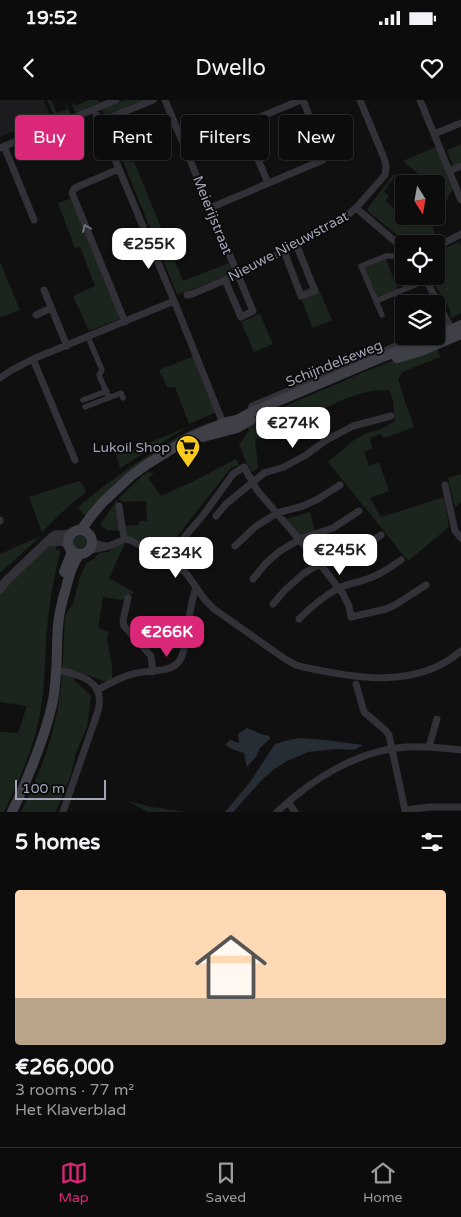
<!DOCTYPE html>
<meta charset="utf-8">
<style>
:root{--surface:#0c0c0d;--page:#1a1a1b;--text:#f1f3f6;--muted:#9a9b9d;--line:#2c2c2e;--accent:#db2777}
body{margin:0;font-family:"Varela Round",sans-serif;background:var(--page);color:var(--text);height:100vh;display:flex;flex-direction:column;font-size:19px;white-space:nowrap}
*{box-sizing:border-box;margin:0}
p{font-size:16px;color:var(--muted)}
.icon{flex:none;width:28px;height:28px;fill:none;stroke:currentColor;stroke-width:2;stroke-linecap:round;stroke-linejoin:round}
.map{position:relative;height:712px;overflow:hidden}
.side{display:flex;flex-direction:column;background:var(--surface);flex:1}
.side>*{flex:none}
.hud{position:absolute;left:15px;top:15px;width:431px;height:45px;display:flex;gap:10px}
.needle{width:32px;rotate:169deg}
.tools{position:absolute;left:395px;top:75px;display:grid;gap:10px}
.tools a{display:grid;place-items:center;width:50px;height:50px;border-radius:5px;background:var(--surface);box-shadow:0 1px 4px #0004,0 0 0 1px var(--line);font-size:25px}
.scale{position:absolute;left:15px;bottom:12px;width:91px;box-sizing:border-box;padding-left:5px;border:2px solid #a0a4b3;border-top:0;font-size:14px;line-height:18px;white-space:nowrap;color:#a0a4b3;-webkit-text-stroke:4px #0b0b0c;paint-order:stroke}
.price{position:absolute;translate:-50% -42px;padding:0 11px;border-radius:10px;background:#fff;color:#222;font-size:16px;line-height:32px;filter:drop-shadow(0 1px 2px #0008)}
.price::after{content:'';position:absolute;left:50%;top:30px;width:15px;height:11px;margin-left:-8px;background:inherit;clip-path:polygon(0 0,100% 0,50% 100%)}
.price.selected{background:var(--accent);color:#fff}
ul{padding:0;list-style:none}
li{display:grid;align-content:center;gap:10px;height:265px;padding:0 15px}
li+li{border-top:1px solid var(--line)}
li span{display:grid;place-items:center;height:155px;border-radius:5px;color:#555}
li>.icon{margin-inline-start:auto}
span .icon{width:90px;height:90px;fill:#fffc;stroke-width:1}
li b{font-size:21px}
h2{display:flex;justify-content:space-between;align-items:center;height:60px;padding:0 15px;font-size:21px}
.tag{padding:0 18px;border-radius:5px;background:var(--surface);box-shadow:0 1px 4px #0004,0 0 0 1px var(--line);font-size:18px;line-height:45px}
.tag.selected{background:var(--accent);color:#fff}
.status{display:flex;justify-content:space-between;align-items:center;height:35px;padding:0 25px;background:var(--surface);direction:ltr}
.status svg{height:14px;fill:currentColor}
header{display:flex;justify-content:space-between;align-items:center;height:65px;padding:0 15px;background:var(--surface);font-size:22px;font-weight:600}
.tabs{display:flex;justify-content:space-around;align-items:center;height:70px;border-top:1px solid var(--line);background:var(--surface);font-size:14px;color:var(--muted)}
.tabs a{display:grid;justify-items:center;gap:2px}
.tabs .selected{color:var(--accent)}
.map>svg:first-child{display:block}
</style>
<div class="status"><b>19:52</b><svg viewBox="0 0 49 12"><path d="M0 12V9h3v3zM5 12V6h3v6zM10 12V3h3v9zM15 12V0h3v12zM26 1h20v11H26zM47 4h2v5h-2z"/></svg></div>
<header><svg class="icon" aria-label="back" viewBox="0 0 24 24"><path d="M15 5l-7 7 7 7"/></svg>Dwello<svg class="icon" aria-label="heart" viewBox="0 0 24 24"><path d="M12 20l-8-8c-3-5 5-10 8-4 3-6 11-1 8 4z"/></svg></header>
<div class="map">
<svg width="461" height="712" viewBox="0 0 461 712">
<rect width="100%" height="100%" fill="#101011"/>
<path fill="#1c1c1e" d="M0 0H44L50 16 0 37Z"/>
<path fill="#1c241e" d="M47 0H51L57 13 67 9 65 5H67L70 13V16L57 22Z
M89 0H98L99 2V3L78 12 74 11 72 4V2L75 6Z
M124 0H146L115 15 183 181 229 163 231 168V173L229 175 177 195 102 9Z
M461 44V64L453 66 447 50Z
M436 47 453 88 433 127 437 143 408 144 370 113 367 109 393 75H396L384 92 389 96 385 101 398 111 404 104V116H436V100L439 97 436 95V84H430L403 61Z
M72 98 122 218 89 231 73 196 95 186 80 147 75 148 58 103Z
M459 142 461 146V213L451 218 450 210 430 176H436V152Z
M385 157 398 190 376 199 363 166Z
M0 162 20 210 0 218Z
M317 185 332 220 313 228 298 192Z
M260 214 273 244 254 252 241 222Z
M437 247 440 257 402 272 398 280 414 327 384 338 381 334 370 338 372 349 364 352 369 366 379 362 389 391 370 398 381 417 444 397 449 427 408 461 328 362 354 340 365 334 381 329 395 321 393 300 389 290C361 289 333 303 309 318 300 325 290 333 279 337 272 339 263 338 255 339L258 368 252 372 247 365 239 345 249 331 247 325 264 315 362 273 389 262Z
M194 256 216 312 189 324 175 287H167L159 270Z
M210 322 211 325 131 370 112 387 87 417 82 413 78 407C101 387 126 370 151 353 170 341 188 330 210 322Z
M187 327 120 368 115 352 128 347 130 351Z
M236 359 239 365 231 368 164 453 136 439 125 436 124 426 139 425V421H147L146 401 123 402 118 399 143 375 148 372 154 374 148 378 161 396 194 381Z
M461 374V401L455 408 448 378Z
M79 381 84 387 86 392 61 413 42 432 29 397Z
M117 400 120 431 108 430 100 425Z
M310 412 315 431 299 436 285 419Z
M73 442a7 7 0 1 1 14 0a7 7 0 1 1-14 0Z
M41 436 0 473V454Z
M120 443H125L109 478 134 492 122 500 103 497 98 528 109 532 107 538 112 567V584L74 570V580L91 596 87 627 76 653 71 675 60 702 55 712H21C34 685 46 658 53 629 63 594 63 555 65 518L67 512 73 504 80 477 86 463 94 459 99 453 108 452Z
M53 444 59 445 56 446V450L59 449 60 453C53 479 48 513 46 540 45 560 45 580 42 601 37 640 21 677 4 712H0V632L18 633 27 606 0 602V491L45 447Z
M127 701 152 707 186 712H148Z"/>
<path fill="#262d35" d="M247 628 261 634 269 636 270 639 260 648 256 657 247 667 244 653 234 650 225 645 230 640 239 643 238 634Z
M299 638 326 640 363 645 354 650 336 649 308 652 285 662 273 670 262 680 233 712H225L250 682 275 644 289 640Z"/>
<g fill="none" stroke-linecap="round" stroke-linejoin="round">
<path stroke="#313137" stroke-width="5.5" d="M376 201 422 182
M382 215 361 166 386 156H395
M88 237 102 270 99 275 109 298
M83 300 107 291
M85 307 121 293 123 298"/>
<path stroke="#313137" stroke-width="7" d="M165 0 253 211 241 217 225 180
M420 0 461 100
M94 9 177 208 223 323
M114 16 153 0
M243 24 268 83
M434 34 461 23
M4 46 34 120
M0 48 116 0
M185 48 301 0
M119 69 77 87 74 89 72 93 125 222
M449 71 461 66
M210 108 323 60 325 56 323 51 303 0
M356 108 404 149
M436 147 461 134
M284 151 301 196 315 191 296 144
M424 176 452 230
M44 190 67 246
M187 195 192 194 251 169 344 118 356 108 385 75 386 66 384 58 360 0
M36 215 51 208
M33 259 75 360
M0 278 10 271 33 259 174 201
M250 313 252 306 420 236
M445 385 455 431 461 438
M119 406 124 439
M216 416 226 404 264 373 284 367 306 355 325 341 353 326 391 316
M0 420V421
M92 442 101 445 107 446
M235 446 255 427 277 413 303 406 318 399 340 385
M89 450C103 449 112 446 124 439L130 440 166 459 186 473 205 500 214 509 285 559 296 565 303 567C356 578 416 590 461 551
M166 459 204 414 233 374 244 367 257 390 320 464 343 494 349 506 351 517 386 509 395 505 426 485
M253 479 266 463 280 451 302 438 333 428 359 411
M128 498 123 521 124 526 151 556 153 572
M273 504 285 490 303 474 324 461 351 453 372 441 381 435
M299 519C311 507 322 497 337 489 346 484 357 483 367 479 380 475 391 467 401 460
M56 570C80 574 106 581 98 611L63 712
M356 584 364 612 385 630 389 635 405 710
M97 590C110 584 123 575 137 573 154 569 177 575 183 553 189 531 188 509 196 488
M429 647 437 619
M288 702 295 712
M277 712C312 679 358 650 407 647 425 646 443 648 461 650
M405 712V710L430 707H461"/>
<path stroke="#313137" stroke-width="9" d="M48 442 60 441 69 444
M0 489 7 480 51 438 55 435 71 434"/>
<path stroke="#3f4047" stroke-width="10" d="M397 258 421 251 461 234
M203 337 237 328 251 320
M81 430 92 415 103 402 131 376 146 365 183 342 188 338 223 323 237 320 250 313 385 256 438 236 461 225
M68 442a12 12 0 1 1 24 0a12 12 0 1 1-24 0Z
M64 472 71 454V449
M12 712C28 678 43 643 52 605 58 579 56 552 58 526 59 513 62 501 66 488 69 476 72 464 80 454"/>
</g>
<defs><path id="oneway-chevron" d="M-2-3.5L2.5 0L-2 3.5" fill="none" stroke-width="1.6" stroke-linecap="round" stroke-linejoin="round" transform="scale(1.25)"/></defs>
<use stroke="#6e707b" href="#oneway-chevron" transform="translate(86 128) rotate(-113)"/>
<defs>
<symbol id="supermarket-pin" viewBox="-11 -11 22 30"><path d="M0 17L-7.5 6A9.5 9.5 0 1 1 7.5 6Z" fill="#fbca1e" stroke="#0b0b0c"/><path d="M-6-5.5h2.5l.6 2H6L4.5 2H-2.5L-4.4-4H-6ZM-1.5 3.2a1.3 1.3 0 1 0 .1 0ZM3 3.2a1.3 1.3 0 1 0 .1 0Z" fill="#111"/></symbol>
</defs>
<g fill-rule="evenodd">
<use href="#supermarket-pin" x="174" y="333" width="28" height="38"/>
</g>
<g text-anchor="middle" stroke-width="4" stroke-linejoin="round" paint-order="stroke">
<g font-size="14" fill="#a0a4b3" stroke="#0b0b0c">
<text transform="translate(213 115) rotate(68)" y="5">Meierijstraat</text>
<text transform="translate(288 146) rotate(-28)" y="5">Nieuwe Nieuwstraat</text>
<text transform="translate(334 263) rotate(-22)" y="5">Schijndelseweg</text>
</g>
<g font-size="14" fill="#a0a4b3" stroke="#0b0b0c" text-anchor="end">
<text x="170" y="352">Lukoil Shop</text>
</g>
</g>
</svg>
<div class="tools">
<a><svg class="needle" viewBox="-14 -14 28 28"><path d="M0-13l5 13h-10z" fill="#e53935"/><path d="M0 13l5-13h-10z" fill="#9a9b9d"/></svg></a>
<a><svg class="icon" aria-label="locate" viewBox="0 0 24 24"><circle cx="12" cy="12" r="6"/><path d="M12 2v4M12 18v4M2 12h4M18 12h4"/></svg></a>
<a><svg class="icon" aria-label="layers" viewBox="0 0 24 24"><path d="M12 4l9 5-9 5-9-5zM3 14l9 5 9-5"/></svg></a>
</div>
<div class="scale">100 m</div>
<b class="price" style="left:149px;top:170px">€255K</b>
<b class="price" style="left:293px;top:349px">€274K</b>
<b class="price" style="left:340px;top:476px">€245K</b>
<b class="price" style="left:176px;top:479px">€234K</b>
<b class="price selected" style="left:167px;top:558px">€266K</b>
<div class="hud">
<a class="tag selected">Buy</a>
<a class="tag">Rent</a>
<a class="tag">Filters</a>
<a class="tag">New</a>
</div>
</div>
<section class="side">
<h2>5 homes<svg class="icon" aria-label="filters" viewBox="0 0 24 24"><path d="M4 7h16M4 17h16"/><circle cx="9" cy="7" r="2"/><circle cx="15" cy="17" r="2"/></svg></h2>
<ul>
<li><span style="background:linear-gradient(#ffd9b3 70%,#b9a48a 0)"><svg class="icon" aria-label="home" viewBox="0 0 24 24"><path d="M3 11l9-7 9 7M6 9v11h12V9"/></svg></span><div><b>€266,000</b><p>3 rooms · 77 m²</p><p>Het Klaverblad</p></div></li>
</ul>
</section>
<nav class="tabs">
<a class="selected"><svg class="icon" aria-label="map" viewBox="0 0 24 24"><path d="M3 6l6-2 6 2 6-2v14l-6 2-6-2-6 2zM9 4v14M15 6v14"/></svg>Map</a>
<a><svg class="icon" aria-label="saved" viewBox="0 0 24 24"><path d="M7 4h10v16l-5-4-5 4z"/></svg>Saved</a>
<a><svg class="icon" aria-label="home" viewBox="0 0 24 24"><path d="M3 11l9-7 9 7M6 9v11h12V9"/></svg>Home</a>
</nav>
